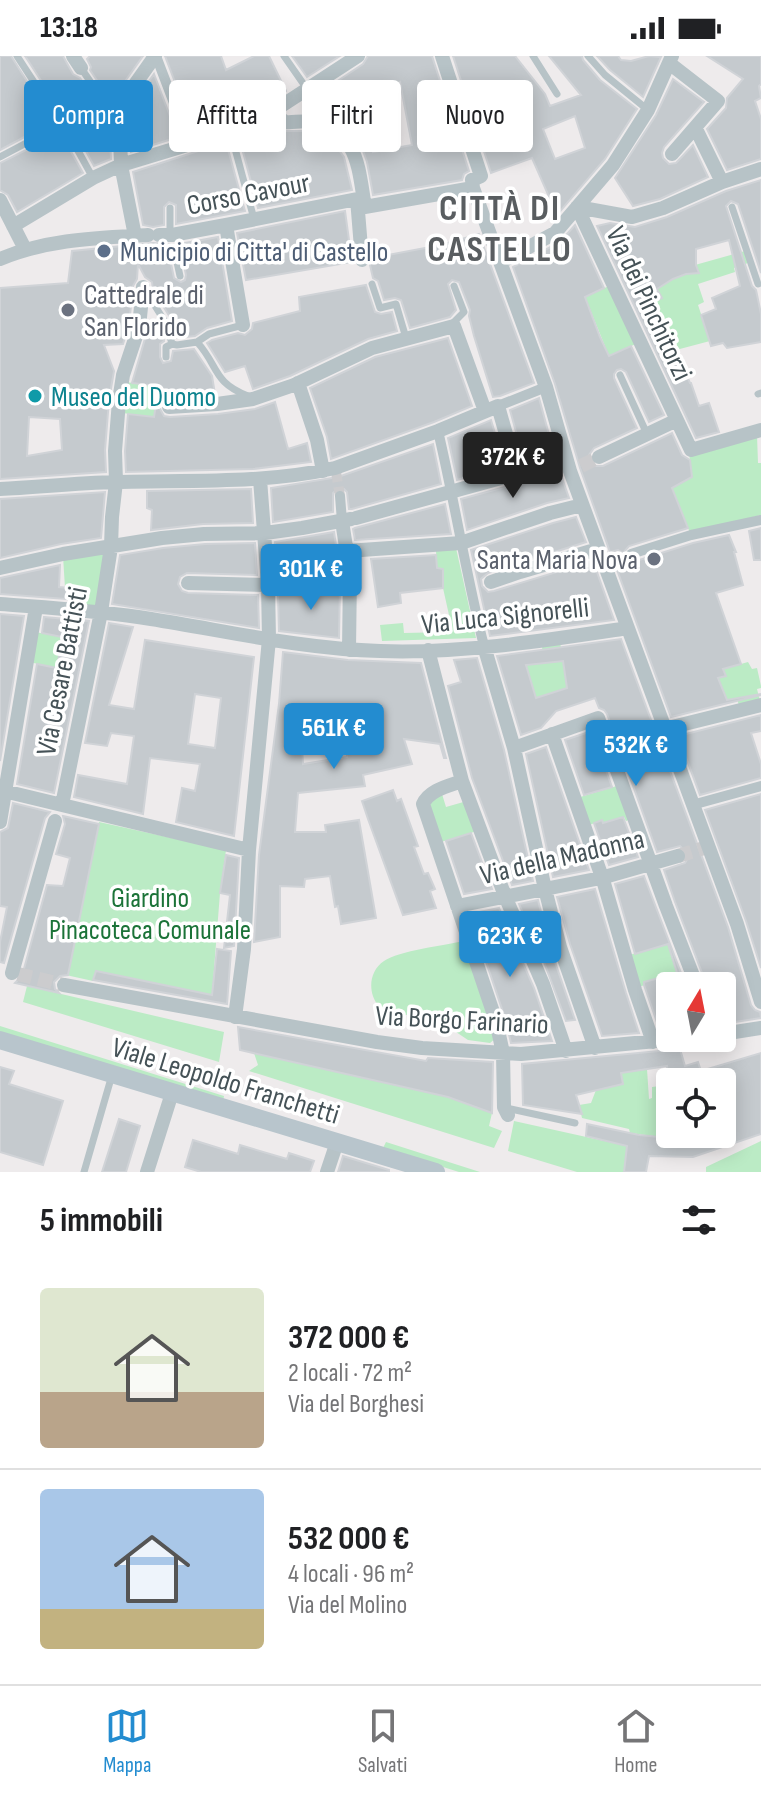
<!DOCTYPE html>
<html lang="it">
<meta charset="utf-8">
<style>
:root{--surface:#fff;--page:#f2f2f2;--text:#202124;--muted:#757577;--line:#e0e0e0;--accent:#238cd0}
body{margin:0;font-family:"Sofia Sans Condensed",sans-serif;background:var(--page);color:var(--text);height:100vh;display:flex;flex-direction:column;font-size:30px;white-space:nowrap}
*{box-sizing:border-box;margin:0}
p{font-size:26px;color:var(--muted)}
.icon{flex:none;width:44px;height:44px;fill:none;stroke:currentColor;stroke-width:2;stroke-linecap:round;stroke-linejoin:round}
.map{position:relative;height:1116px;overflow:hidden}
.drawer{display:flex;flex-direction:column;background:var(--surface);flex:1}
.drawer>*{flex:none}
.banner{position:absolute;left:24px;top:24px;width:714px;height:72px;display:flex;gap:16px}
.needle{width:52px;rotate:10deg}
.buttons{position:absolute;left:656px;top:916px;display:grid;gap:16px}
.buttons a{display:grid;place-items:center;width:80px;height:80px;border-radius:8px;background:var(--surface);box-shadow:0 4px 20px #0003;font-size:40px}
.price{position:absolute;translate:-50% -68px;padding:0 18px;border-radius:8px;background:var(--accent);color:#fff;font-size:26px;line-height:52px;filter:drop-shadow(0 2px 4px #0008)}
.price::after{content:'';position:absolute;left:50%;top:48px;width:24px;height:18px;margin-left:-12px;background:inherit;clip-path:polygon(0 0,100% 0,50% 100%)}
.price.active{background:#222;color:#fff}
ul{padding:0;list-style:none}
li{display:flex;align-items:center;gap:24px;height:200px;padding:0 40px}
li+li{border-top:2px solid var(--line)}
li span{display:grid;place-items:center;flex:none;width:224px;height:160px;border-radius:8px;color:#555}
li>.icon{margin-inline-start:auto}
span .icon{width:96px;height:96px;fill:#fffc;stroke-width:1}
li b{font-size:34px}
h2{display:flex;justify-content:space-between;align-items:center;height:96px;padding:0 40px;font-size:34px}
.pill{padding:0 28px;border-radius:8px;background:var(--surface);box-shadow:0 4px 20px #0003;font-size:28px;line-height:72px}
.pill.active{background:var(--accent);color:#fff}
.status{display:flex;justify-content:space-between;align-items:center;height:56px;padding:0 40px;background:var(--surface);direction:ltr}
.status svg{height:22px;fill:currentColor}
.menu{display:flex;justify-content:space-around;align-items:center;height:112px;border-top:2px solid var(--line);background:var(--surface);font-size:22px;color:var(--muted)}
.menu a{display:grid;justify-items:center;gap:4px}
.menu .active{color:var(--accent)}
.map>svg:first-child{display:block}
</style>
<div class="status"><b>13:18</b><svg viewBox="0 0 49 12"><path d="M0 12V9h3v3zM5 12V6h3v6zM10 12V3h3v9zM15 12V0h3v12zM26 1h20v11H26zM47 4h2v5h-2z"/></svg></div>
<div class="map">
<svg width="761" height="1116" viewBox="0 0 761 1116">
<rect width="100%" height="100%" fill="#eeebec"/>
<path fill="#bbebc5" d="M745 195 748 207 734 212 735 216 698 228 704 246 698 249 710 285 676 294 673 287 665 291 647 249 662 242 657 233 695 209Z
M611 229 638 287 609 300 585 241Z
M155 318 157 343 154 361 122 357 126 326 147 329Z
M757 379 758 407H761V459L690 477 672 432 692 420 689 397Z
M456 492 476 582 382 585 380 569 403 567 404 577 448 576 447 569 451 568 443 532V513L437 512 436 495Z
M105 494 96 551 79 548 80 536 65 532 63 500Z
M35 576 62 581 57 612 29 606Z
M560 586 564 610 572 638 556 644 554 636 536 642 526 609 543 607 542 589Z
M748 606 752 613 757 612 761 630V632L757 633 760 645 739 650 737 642 727 644 725 640 719 641 712 623 725 620 723 613Z
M620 729 631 763 626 765 624 761 611 765 606 775 602 764 587 770 577 742Z
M442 738 446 751 467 745 477 775 441 786 431 759 430 744Z
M99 766 226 794 220 837 212 939 96 915 93 925 66 919Z
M464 885 497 981 490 987 468 984 426 956C416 957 405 961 394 959 369 954 363 919 384 905 398 895 446 889 464 885Z
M668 888 677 917 639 931 629 899Z
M27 930 224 976 219 1006 23 946Z
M0 970 224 1040 223 1046 0 976Z
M254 997 448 1041 492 1057 489 1070 502 1075 494 1092 249 1015 258 1009Z
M647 1013 649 1043 652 1042V1031L668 1029 670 1036 669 1082 630 1077 629 1073 582 1062 579 1049 591 1047 596 1034 623 1028 621 1017Z
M514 1065 627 1090 624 1116H577L508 1095Z
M761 1085V1116H706V1111Z
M386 1086 480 1116H459L383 1092Z"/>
<path fill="#c5cace" stroke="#d0d3d7" stroke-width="2" fill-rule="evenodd" d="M0 0H11L58 74H66L68 66 25 0H63L73 18 80 22 102 54 65 80V85L83 117 17 156 8 139 0 134V107L50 82 53 75 50 70H45L0 94Z
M90 0H143L111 45 90 14 91 11 87 3Z
M165 0H221L226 14 254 0H269L286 35 267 47 194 76Z
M292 0H340L307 21Z
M368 0H432L469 115 464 118 462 124 373 139 367 106 362 92 354 79 349 54 330 61 323 59 312 42 363 8ZM400 26 412 89 373 96 368 72 367 73 363 42Z
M453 0H515L545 38 550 50 581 39 549 0H582L583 4 600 24 637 53 605 103 557 159 532 102 491 117ZM575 60 585 92 555 103 543 73Z
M597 0H618L621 4 631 5 649 0 661 1 643 41 610 14Z
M707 0H761V28L759 30 761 42 755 45 761 63V103L727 114 707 73 726 52 727 42 743 23Z
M154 18 178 81 131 96 129 54Z
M673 23 704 46 664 91 662 97 663 102 669 108 676 107 693 89 708 121 660 143 633 150 615 122 656 59Z
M109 65 111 103 94 110 80 84Z
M270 68 275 77 281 75H306L310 85 327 82 332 85 344 101 352 134 258 152 239 81Z
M226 86 245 155 176 168V149L169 146 164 151V169L153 171 143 169 133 116Z
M761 124V217L738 148 731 145 726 150 752 230 756 234 761 258V286L727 292 723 287 711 290 701 259 716 253 712 242 740 230 729 184 696 193V209L699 217 686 218 673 223 657 233 662 242 647 249 665 291 673 287 690 327H691L699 350 709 347 719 376 696 382 597 170 610 167 635 171 667 161 726 135Z
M345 155 352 206 246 224 237 177Z
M575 169 604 232 585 241 600 281 609 300 631 290 664 359 649 366 626 316 621 313 617 314 614 318V322L637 372 594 392 589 399 590 405 594 410H603L672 377 682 399 690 404 692 421 672 432 688 472 629 490 623 497 618 494 610 496 580 412 555 328 513 211 560 186Z
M479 178 534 327 500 340 493 341 474 280 469 260 470 254 459 226 452 224 448 228 456 254 450 261 410 272 401 244 395 242 384 244 378 225 373 222 370 209 372 202 441 189Z
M218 181 232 265 207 272 195 280 177 282 173 266 153 234 152 226 145 221 138 208 137 223 133 230 129 269 123 288 104 289 114 315 109 344 105 394 106 416 0 423V232L68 227 72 195 153 187 174 189ZM174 191 181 195 186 219 185 224 181 226 174 222 169 198 170 193ZM29 361 60 363 62 394 27 400Z
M366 229 375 256 381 258 392 256 397 275 368 283 290 320 253 333 245 310 225 316 207 287 212 284 238 277 245 279 252 273 253 267 300 255 299 241Z
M149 269 161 272 164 285 160 288V301L163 307 171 305 173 295 194 293 212 320 215 338 164 342 159 351 164 360 170 361 218 358 255 353 275 346 288 393 307 387 311 406 253 413 126 416 125 395 128 358 154 361 157 343 156 330 132 327Z
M448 282 472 350 434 366 331 403 327 381 310 332 375 301Z
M539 342 554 397 524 405 510 354Z
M491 364 505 411 457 424 448 382Z
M433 388 441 428 352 453H349L347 436 344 433 339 432 333 437V456L273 466 271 432 338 421Z
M560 416 569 442 547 447 467 474 461 443Z
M251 433 253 467 203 468 151 474 152 454 147 452V435Z
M105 436 101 482 61 488 0 502V443Z
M445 448 451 478 355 484 353 473 355 472Z
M576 461 586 486 488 517 481 523 482 530 488 536 494 535 593 505 614 564 490 580 471 494 553 467Z
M761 472V504H754L749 475Z
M334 476 339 509 277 518 275 486Z
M729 479 736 496H734L743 529 716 537 741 608 723 613 726 620 718 622 727 644 761 638V639L671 661 616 511 622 508 625 503 633 506 693 487Z
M255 487 257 519 187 517 180 521 178 528 182 535 188 537 258 539 259 572 112 548 120 499 163 492 205 488Z
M436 499 437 512 443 513V532L400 537 401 547 378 551 371 503Z
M60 509 59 531 68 532 66 543 0 538V522Z
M340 529 339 582 279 575 278 538Z
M0 558 24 560 0 705Z
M44 561 89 565 54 737 17 728 37 608 57 612 62 581 42 577Z
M109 567 133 571 109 649 134 653 145 584 254 601 234 780 176 766 182 732 195 735 200 708 150 702 143 758 74 741 78 719 127 728 134 680 111 677 107 690 85 687ZM195 638 221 642 215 692 188 688Z
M621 583 728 871 751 949 755 954 760 956 761 962 722 968V930H707L675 846 664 814 685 807 688 802 687 797 680 790 657 796 619 691 650 683 654 680 653 673 646 671 615 679 607 658 604 654 599 652 595 642 556 655 541 672 521 679 497 600ZM563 605 567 632 536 642 526 609Z
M283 596 348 604 421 607 446 702H444L440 688 404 683 412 708 363 719 365 730 298 737 295 776H326L325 769 359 764 376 862 341 868 338 850 335 851 330 820 305 823 304 831 280 830V881L254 886 259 799 279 648ZM300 659 342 660 347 701 303 708Z
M477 602 504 694 533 825 512 829 472 722 448 630 461 626 454 604Z
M761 659V675L751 677 761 708V722L700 739 678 680Z
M592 675 612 731 584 739 565 684Z
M546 691 589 814 553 821 526 698Z
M393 734 397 745 401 743 418 790 414 791 424 818 428 817 435 833 430 835 436 852 403 859 368 763 362 745Z
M761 738V912L746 865 705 754Z
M13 747 50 756 45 762 4 907 0 906V886L7 851 0 850V776L8 772Z
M63 760 99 768 68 919 60 920 54 926 55 933 59 937 15 927 22 920 47 829 63 830 70 802 56 798 65 768Z
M623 761 638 801 609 809 594 767 602 764 603 767Z
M471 777 492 833 464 838 446 785Z
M226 799 239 802 234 890 224 892 230 839 220 837Z
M644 820 686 930H670V974L660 975 644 929V926L677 917 668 888 635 898 615 828Z
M595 833 626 937 639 977 602 980 570 888 557 841Z
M538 844 548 884 536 887 519 848Z
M499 852 534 932 552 985 511 987 505 962 470 858Z
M217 893 231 895 227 948 93 924 96 915 212 939Z
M554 903 575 964 566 965 544 906Z
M238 971 426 1005 428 1002 493 1006 492 1057 448 1041 240 994Z
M680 993 685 1010 698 1006 701 1015 761 997V1078L693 1101 649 1100 646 1116H624L627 1090 586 1080 587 1068 639 1079 669 1082V1078H722V1026H668L667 1010 621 1017 623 1028 576 1039 582 1058 523 1049 522 1008Z
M0 1011 14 1015 9 1028 63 1045 43 1109 0 1096Z
M119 1063 140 1070 126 1116H102Z
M193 1084 238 1098 240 1089 287 1103 289 1097 314 1105 310 1116H201L185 1111Z
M343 1100 389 1114V1116H338Z"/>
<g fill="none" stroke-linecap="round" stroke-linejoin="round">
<path stroke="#ccccce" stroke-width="10" stroke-dasharray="10 5" stroke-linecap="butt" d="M336 416 340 440"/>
<path stroke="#ccccce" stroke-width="14" stroke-dasharray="14 7" stroke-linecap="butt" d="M581 410 599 401
M678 800 704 792
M18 918 64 929"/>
<path stroke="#b7c3c7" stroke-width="7" d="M17 0 62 69
M284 0 307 33
M533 0 557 38
M588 0 605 19 648 54
M81 12 111 56
M230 74 254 163
M0 101 47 76
M93 122 71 82 117 52
M732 151 758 228
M170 152V179
M175 197 180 220
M372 228 380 252 396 248 406 282
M145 234 167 269 172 288 177 289 197 286
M454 270V266L464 256 454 230
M197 286C219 310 212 326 248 340
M197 286 209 278 243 269
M166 301V291L172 288
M620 319 647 378
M758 338 761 337
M608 687 648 677
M506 1052 575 1067
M84 1116 112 1019"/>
<path stroke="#b7c3c7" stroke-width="10" d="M156 0 190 89
M498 350 546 331
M438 375C455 447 466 519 484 590
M340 440 342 465
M631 498 691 479 761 464
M603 506 617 502
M692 749 761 730"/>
<path stroke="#b7c3c7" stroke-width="14" d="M73 0 81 12
M442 0 481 120 472 124 473 132
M669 7 718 45 672 98
M272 56 285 66C293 67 302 64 310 66 359 75 358 111 365 151
M696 73 722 126
M473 132 546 331 570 415 737 868 761 946
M0 144 25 193
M577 151 691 394 761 374
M577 151 632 161 663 152 722 126 761 113
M359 152 473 132
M226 169 243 269
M13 170 93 122 121 109 210 82 272 56 358 0
M159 179H172L226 169 357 143 362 204
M135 180 121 109 119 51 155 0
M0 203C48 183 97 182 148 179
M501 206 555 177 613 109 648 54 672 0
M298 327 317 384 323 415
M169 351 217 348 253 343 294 329 372 292 454 270 485 355
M599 401 677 364
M0 433C39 431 77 427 116 426 189 424 264 428 335 412L438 375 498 350 517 417
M356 462 566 404
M342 465 350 517 349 594
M347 495 461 487 550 457 582 449
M0 512 63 498 162 482 204 478 265 477 302 472 351 463
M491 526 520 516 598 493
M188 527 268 529 350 517
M0 548C51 552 101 555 151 563 227 575 303 593 380 595 461 598 548 584 628 572
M484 590 514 692 545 833 560 891 595 992
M428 594 462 725 505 840 543 928 566 995
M664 673 761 649
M552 678 603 824 635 934 653 986
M514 692 598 662 666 850 697 930
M462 725C448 730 429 734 423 748L496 965 503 997 504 1051 508 1059
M0 734 249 794
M62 749 101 556 111 491 112 461 116 426 115 395 119 345 123 319 139 271 143 231
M0 766 36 551
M457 850 601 822 678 800
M531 899 560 891
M12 917 55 765
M64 929 377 986 422 992 521 998 687 982
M235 961 244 893 249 794 269 583 268 529 260 423
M722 978 761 972
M147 1116 172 1037
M327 1116 337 1086"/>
<path stroke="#b8c5cc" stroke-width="18" d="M0 984 436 1116"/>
</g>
<circle fill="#5c6f8a" stroke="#fff" stroke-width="3" cx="104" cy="195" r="8"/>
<g fill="#6b7280" stroke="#fff" stroke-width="3">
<circle cx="68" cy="254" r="8"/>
<circle cx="654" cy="503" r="8"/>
</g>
<circle fill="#0f9aa8" stroke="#fff" stroke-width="3" cx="35" cy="340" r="8"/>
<g text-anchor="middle" stroke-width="7" stroke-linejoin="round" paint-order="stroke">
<g font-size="28" fill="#455257" stroke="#fff">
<text transform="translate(248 137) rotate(-11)" y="10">Corso Cavour</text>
<text transform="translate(650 247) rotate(65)" y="10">Via dei Pinchitorzi</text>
<text transform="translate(505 559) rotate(-6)" y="10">Via Luca Signorelli</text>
<text transform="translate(61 615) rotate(-79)" y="10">Via Cesare Battisti</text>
<text transform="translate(562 800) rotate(-13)" y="10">Via della Madonna</text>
<text transform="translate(462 963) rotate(3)" y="10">Via Borgo Farinario</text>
<text transform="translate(226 1024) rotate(17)" y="10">Viale Leopoldo Franchetti</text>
</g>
<g font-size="28" fill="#4e5e75" stroke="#fff" text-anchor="start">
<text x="120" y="205">Municipio di Citta' di Castello</text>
</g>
<g font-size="28" fill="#5b616d" stroke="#fff" text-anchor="start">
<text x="84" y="248">Cattedrale di<tspan x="84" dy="32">San Florido</tspan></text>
<text x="638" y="513" text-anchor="end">Santa Maria Nova</text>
</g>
<g font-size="28" fill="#0d838f" stroke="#fff" text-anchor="start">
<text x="51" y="350">Museo del Duomo</text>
</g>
<g font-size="28" fill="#1b7338" stroke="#fff">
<text x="150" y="851">Giardino<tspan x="150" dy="32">Pinacoteca Comunale</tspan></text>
</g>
<g font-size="36" font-weight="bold" letter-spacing="2" fill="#595d60" stroke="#fff">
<text x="500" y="164">CITTÀ DI<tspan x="500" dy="41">CASTELLO</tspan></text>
</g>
</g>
</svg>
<div class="buttons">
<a><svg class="needle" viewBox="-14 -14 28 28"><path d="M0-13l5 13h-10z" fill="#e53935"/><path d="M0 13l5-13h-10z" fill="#757577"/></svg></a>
<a><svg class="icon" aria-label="locate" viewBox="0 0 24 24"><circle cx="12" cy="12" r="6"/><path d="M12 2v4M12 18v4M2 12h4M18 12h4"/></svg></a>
</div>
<b class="price active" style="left:513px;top:444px">372K €</b>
<b class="price" style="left:311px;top:556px">301K €</b>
<b class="price" style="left:334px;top:715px">561K €</b>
<b class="price" style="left:636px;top:732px">532K €</b>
<b class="price" style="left:510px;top:923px">623K €</b>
<div class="banner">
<a class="pill active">Compra</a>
<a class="pill">Affitta</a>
<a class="pill">Filtri</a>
<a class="pill">Nuovo</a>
</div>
</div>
<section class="drawer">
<h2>5 immobili<svg class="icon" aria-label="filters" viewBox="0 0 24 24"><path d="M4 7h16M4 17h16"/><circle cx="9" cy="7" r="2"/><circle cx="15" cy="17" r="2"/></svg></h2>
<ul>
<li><span style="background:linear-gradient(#dfe7d0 65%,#b9a48a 0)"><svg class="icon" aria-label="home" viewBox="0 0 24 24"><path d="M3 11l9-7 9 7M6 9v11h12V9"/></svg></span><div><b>372 000 €</b><p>2 locali · 72 m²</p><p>Via del Borghesi</p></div></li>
<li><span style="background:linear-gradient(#a9c7e8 75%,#c2b280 0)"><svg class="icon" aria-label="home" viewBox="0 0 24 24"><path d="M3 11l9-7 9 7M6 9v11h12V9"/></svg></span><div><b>532 000 €</b><p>4 locali · 96 m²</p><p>Via del Molino</p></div></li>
</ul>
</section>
<nav class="menu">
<a class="active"><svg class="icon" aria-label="map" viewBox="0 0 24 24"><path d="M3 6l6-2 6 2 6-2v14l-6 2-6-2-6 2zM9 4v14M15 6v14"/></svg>Mappa</a>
<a><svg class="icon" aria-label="saved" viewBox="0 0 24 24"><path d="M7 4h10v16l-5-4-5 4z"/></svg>Salvati</a>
<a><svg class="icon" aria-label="home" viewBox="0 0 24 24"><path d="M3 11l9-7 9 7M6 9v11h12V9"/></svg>Home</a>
</nav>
